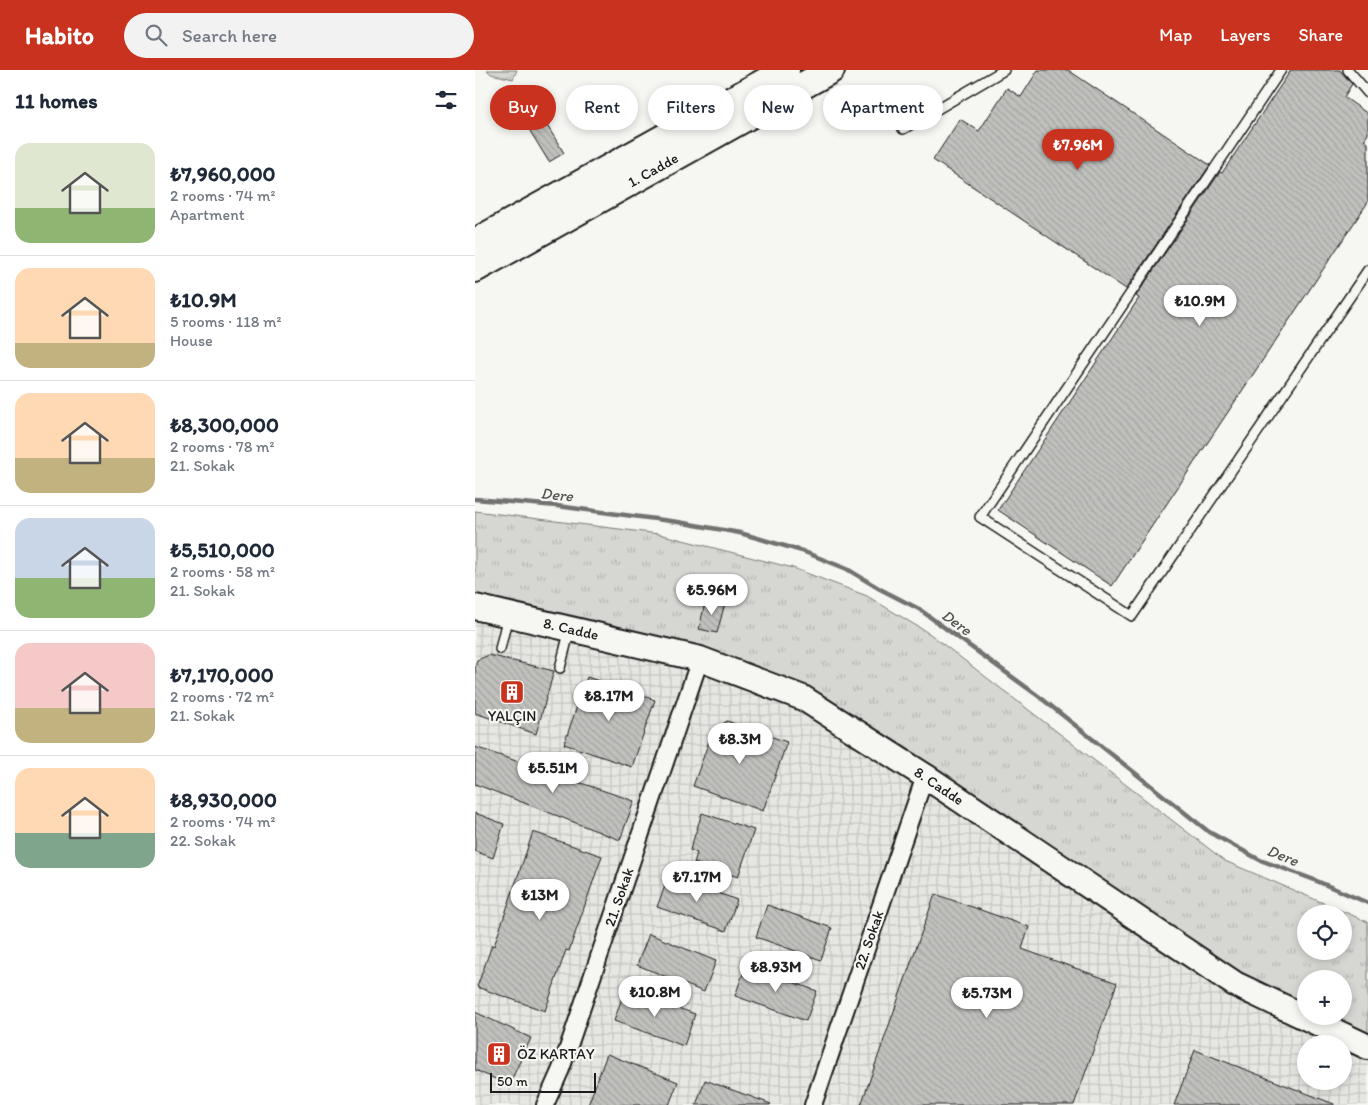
<!DOCTYPE html>
<meta charset="utf-8">
<style>
:root{--surface:#fff;--page:#f2f2f3;--text:#1f2937;--muted:#747a83;--line:#e0e1e3;--accent:#c8321e}
body{margin:0;font-family:Itim,sans-serif;background:var(--page);color:var(--text);height:100vh;display:flex;flex-direction:column;font-size:19px;white-space:nowrap}
*{box-sizing:border-box;margin:0}
p{font-size:16px;color:var(--muted)}
.icon{flex:none;width:28px;height:28px;fill:none;stroke:currentColor;stroke-width:2;stroke-linecap:round;stroke-linejoin:round}
.map{position:relative;flex:1;overflow:hidden}
.panel{display:flex;flex-direction:column;background:var(--surface);width:475px}
.panel>*{flex:none}
.hud{position:absolute;left:15px;top:15px;width:475px;height:45px;display:flex;gap:10px}
.fabs{position:absolute;left:822px;top:835px;display:grid;gap:10px}
.fabs a{display:grid;place-items:center;width:55px;height:55px;border-radius:50%;background:var(--surface);box-shadow:0 2px 8px #0003;font-size:25px}
.scale{position:absolute;left:15px;bottom:12px;width:106px;box-sizing:border-box;padding-left:5px;border:2px solid #1c1c1c;border-top:0;font-size:14px;line-height:18px;white-space:nowrap;color:#1c1c1c;-webkit-text-stroke:4px #f6f6f2;paint-order:stroke}
.price{position:absolute;translate:-50% -42px;padding:0 11px;border-radius:18px;background:#fff;color:#222;font-size:16px;line-height:32px;filter:drop-shadow(0 1px 2px #0008)}
.price::after{content:'';position:absolute;left:50%;top:30px;width:15px;height:11px;margin-left:-8px;background:inherit;clip-path:polygon(0 0,100% 0,50% 100%)}
.price.on{background:var(--accent);color:#fff}
ul{padding:0;list-style:none}
li{display:flex;align-items:center;gap:15px;height:125px;padding:0 15px}
li+li{border-top:1px solid var(--line)}
li span{display:grid;place-items:center;flex:none;width:140px;height:100px;border-radius:15px;color:#555}
li>.icon{margin-inline-start:auto}
span .icon{width:60px;height:60px;fill:#fffc;stroke-width:1}
li b{font-size:21px}
h2{display:flex;justify-content:space-between;align-items:center;height:60px;padding:0 15px;font-size:21px}
.chip{padding:0 18px;border-radius:22px;background:var(--surface);box-shadow:0 2px 8px #0003;font-size:18px;line-height:45px}
.chip.on{background:var(--accent);color:#fff}
header{display:flex;align-items:center;gap:30px;box-sizing:border-box;height:70px;padding:0 25px;background:var(--accent);color:#fff}
header strong{font-size:24px}
nav{display:flex;gap:28px;margin-inline-start:auto;font-size:18px}
.search{width:350px;height:45px;background:var(--page);display:flex;align-items:center;gap:12px;box-sizing:border-box;padding:0 18px;border-radius:28px;color:var(--muted);font-size:19px}
main{display:flex;flex:1;min-height:0}
.map>svg:first-child{display:block}
</style>
<header>
<strong>Habito</strong>
<div class="search"><svg class="icon" aria-label="search" viewBox="0 0 24 24"><circle cx="10" cy="10" r="6"/><path d="M15 15l6 6"/></svg>Search here</div>
<nav><a>Map</a><a>Layers</a><a>Share</a></nav>
</header>
<main>
<section class="panel">
<h2>11 homes<svg class="icon" aria-label="filters" viewBox="0 0 24 24"><path d="M4 7h16M4 17h16"/><circle cx="9" cy="7" r="2"/><circle cx="15" cy="17" r="2"/></svg></h2>
<ul>
<li><span style="background:linear-gradient(#dfe7d0 65%,#8fb573 0)"><svg class="icon" aria-label="home" viewBox="0 0 24 24"><path d="M3 11l9-7 9 7M6 9v11h12V9"/></svg></span><div><b>₺7,960,000</b><p>2 rooms · 74 m²</p><p>Apartment</p></div></li>
<li><span style="background:linear-gradient(#ffd9b3 75%,#c2b280 0)"><svg class="icon" aria-label="home" viewBox="0 0 24 24"><path d="M3 11l9-7 9 7M6 9v11h12V9"/></svg></span><div><b>₺10.9M</b><p>5 rooms · 118 m²</p><p>House</p></div></li>
<li><span style="background:linear-gradient(#ffd9b3 65%,#c2b280 0)"><svg class="icon" aria-label="home" viewBox="0 0 24 24"><path d="M3 11l9-7 9 7M6 9v11h12V9"/></svg></span><div><b>₺8,300,000</b><p>2 rooms · 78 m²</p><p>21. Sokak</p></div></li>
<li><span style="background:linear-gradient(#c9d6e8 60%,#8fb573 0)"><svg class="icon" aria-label="home" viewBox="0 0 24 24"><path d="M3 11l9-7 9 7M6 9v11h12V9"/></svg></span><div><b>₺5,510,000</b><p>2 rooms · 58 m²</p><p>21. Sokak</p></div></li>
<li><span style="background:linear-gradient(#f6c9c9 65%,#c2b280 0)"><svg class="icon" aria-label="home" viewBox="0 0 24 24"><path d="M3 11l9-7 9 7M6 9v11h12V9"/></svg></span><div><b>₺7,170,000</b><p>2 rooms · 72 m²</p><p>21. Sokak</p></div></li>
<li><span style="background:linear-gradient(#ffd9b3 65%,#7fa58c 0)"><svg class="icon" aria-label="home" viewBox="0 0 24 24"><path d="M3 11l9-7 9 7M6 9v11h12V9"/></svg></span><div><b>₺8,930,000</b><p>2 rooms · 74 m²</p><p>22. Sokak</p></div></li>
</ul>
</section>
<div class="map">
<svg width="893" height="1035" viewBox="0 0 893 1035">
<defs>
<pattern id="industrial-grid" width="8" height="8" patternUnits="userSpaceOnUse" patternTransform="scale(1.25)"><rect width="8" height="8" fill="#e6e6e2"/><path d="M0 4h8M4 0v8" fill="none" stroke="#c5c5c1"/></pattern>
<pattern id="grass-tufts" width="24" height="20" patternUnits="userSpaceOnUse" patternTransform="scale(1.25)"><rect width="24" height="20" fill="#d6d6d2"/><path d="M3 7l-1-3M5 7V3M7 7l1-3M15 17l-1-3M17 17v-4M19 17l1-3" fill="none" stroke="#b7b7b4"/></pattern>
<pattern id="building-back-hatch" width="6" height="6" patternUnits="userSpaceOnUse" patternTransform="scale(1.25)"><rect width="6" height="6" fill="#c0c0bd"/><path d="M-1 5l2 2M0 0l6 6M5-1l2 2" fill="none" stroke="#a4a4a2"/></pattern>
</defs>
<rect width="100%" height="100%" fill="#f6f6f2"/>
<filter id="ink" filterUnits="userSpaceOnUse"><feTurbulence type="fractalNoise" baseFrequency=".02" numOctaves="2"/><feDisplacementMap in="SourceGraphic" scale="10" xChannelSelector="R" yChannelSelector="G"/><feConvolveMatrix kernelMatrix="1 2 1 2 8 2 1 2 1" color-interpolation-filters="sRGB"/></filter>
<g filter="url(#ink)">
<path fill="url(#industrial-grid)" fill-rule="evenodd" d="M0 530 351 629 761 916 893 972V1035H0ZM831 974H869V1011H831Z"/>
<path fill="url(#grass-tufts)" stroke="#797977" fill-rule="evenodd" d="M12 0H42L38 9 16 4Z
M0 441 184 464 318 498 392 526 455 564 750 791 893 852V968L843 946H869V909H831V941L763 911 429 676 340 621 311 609 131 562 0 524ZM831 844H869V881H831Z"/>
<g fill="none" stroke-linecap="round" stroke-linejoin="round">
<path stroke="#727271" stroke-width="4.5" d="M0 429 82 436 203 452 265 463 327 481 372 499 405 519 444 539 566 628 734 762 785 790 837 809 893 833"/>
</g>
<path fill="url(#building-back-hatch)" stroke="#1c1c1c" d="M563 0H593L735 95 651 219 458 90 485 49 504 61 532 18 546 27Z
M816 0H865L877 14 869 27 893 44V64L889 70 893 73V132L637 516 523 440 664 228 661 226 745 102 747 103Z
M70 52 89 83 74 92 55 61Z
M231 528 250 533 242 563 224 559Z
M14 585 79 601 61 664 0 643V598L2 590Z
M112 607 180 630 157 697 89 674Z
M252 651 312 672 288 741 218 716 238 660Z
M0 677 159 731 145 770 0 714Z
M0 743 29 754 18 788 0 781Z
M227 743 279 760 263 807 219 793 222 783 215 780Z
M58 762 127 786 94 881 91 880 70 941 2 917 17 875 19 876Z
M194 805 262 830 251 861 182 837Z
M460 824 554 857 547 879 642 913 599 1035H386Z
M292 835 357 858 346 890 281 867Z
M174 864 241 891 229 922 162 895Z
M271 895 342 921 331 951 260 926Z
M150 919 220 944 209 976 139 951Z
M0 942 56 968 34 1015 0 1000Z
M720 980 859 1034V1035H699Z
M132 984 203 1012 194 1035H113Z
M230 1010 296 1034 295 1035H221Z"/>
<g fill="none" stroke-linecap="round" stroke-linejoin="round">
<defs>
<path id="lane" d="M806 0 505 447 657 546 893 200
M873 0 893 23
M428 59 529 0
M25 579 33 545
M85 598 95 559"/>
<path id="street" d="M70 1035 86 999 225 589
M338 1035 450 706"/>
<path id="secondary" d="M0 537 225 589 328 628 450 706 760 914 893 977"/>
<path id="primary" d="M0 172 311 0
M0 199 356 0"/>
</defs>
<use href="#lane" stroke="#1c1c1c" stroke-width="12"/>
<use href="#street" stroke="#1c1c1c" stroke-width="20"/>
<use href="#secondary" stroke="#1c1c1c" stroke-width="28"/>
<use href="#primary" stroke="#1c1c1c" stroke-width="30"/>
<use href="#lane" stroke="#f6f6f2" stroke-width="9"/>
<use href="#street" stroke="#f6f6f2" stroke-width="16"/>
<use href="#secondary" stroke="#f6f6f2" stroke-width="24"/>
<use href="#primary" stroke="#f6f6f2" stroke-width="26"/>
</g>
</g>
<defs>
<symbol id="building-square" viewBox="-11 -11 22 22"><rect x="-9" y="-9" width="18" height="18" rx="4" fill="#c8321e" stroke="#f6f6f2"/><path d="M-4-6H4V6H1V3H-1V6H-4ZM-2.5-4.3h1.7v1.8h-1.7ZM.8-4.3h1.7v1.8H.8ZM-2.5-1h1.7V.8h-1.7ZM.8-1h1.7V.8H.8Z" fill="#fff"/></symbol>
</defs>
<g fill-rule="evenodd">
<use href="#building-square" x="23" y="608" width="28" height="28"/>
<use href="#building-square" x="10" y="970" width="28" height="28"/>
</g>
<g text-anchor="middle" stroke-width="4.5" stroke-linejoin="round" paint-order="stroke">
<g font-size="15" fill="#1c1c1c" stroke="#f6f6f2">
<text transform="translate(178 100) rotate(-29)" y="5">1. Cadde</text>
<text transform="translate(96 559) rotate(13)" y="5">8. Cadde</text>
<text transform="translate(464 716) rotate(34)" y="5">8. Cadde</text>
<text transform="translate(144 827) rotate(-71)" y="5">21. Sokak</text>
<text transform="translate(394 870) rotate(-71)" y="5">22. Sokak</text>
</g>
<g font-size="15" fill="#1c1c1c" stroke="#f6f6f2">
<text x="37" y="651">YALÇIN</text>
<text x="42" y="989" text-anchor="start">ÖZ KARTAY</text>
</g>
<g font-size="16" font-style="italic" fill="#565654" stroke="#f6f6f2">
<text transform="translate(82 424) rotate(6)" y="6">Dere</text>
<text transform="translate(482 552) rotate(36)" y="6">Dere</text>
<text transform="translate(808 785) rotate(22)" y="6">Dere</text>
</g>
</g>
</svg>
<div class="fabs">
<a><svg class="icon" aria-label="locate" viewBox="0 0 24 24"><circle cx="12" cy="12" r="6"/><path d="M12 2v4M12 18v4M2 12h4M18 12h4"/></svg></a>
<a>+</a>
<a>−</a>
</div>
<div class="scale">50 m</div>
<b class="price on" style="left:603px;top:101px">₺7.96M</b>
<b class="price" style="left:725px;top:257px">₺10.9M</b>
<b class="price" style="left:237px;top:546px">₺5.96M</b>
<b class="price" style="left:134px;top:652px">₺8.17M</b>
<b class="price" style="left:265px;top:695px">₺8.3M</b>
<b class="price" style="left:78px;top:724px">₺5.51M</b>
<b class="price" style="left:222px;top:833px">₺7.17M</b>
<b class="price" style="left:65px;top:851px">₺13M</b>
<b class="price" style="left:301px;top:923px">₺8.93M</b>
<b class="price" style="left:180px;top:948px">₺10.8M</b>
<b class="price" style="left:512px;top:949px">₺5.73M</b>
<div class="hud">
<a class="chip on">Buy</a>
<a class="chip">Rent</a>
<a class="chip">Filters</a>
<a class="chip">New</a>
<a class="chip">Apartment</a>
</div>
</div>
</main>
